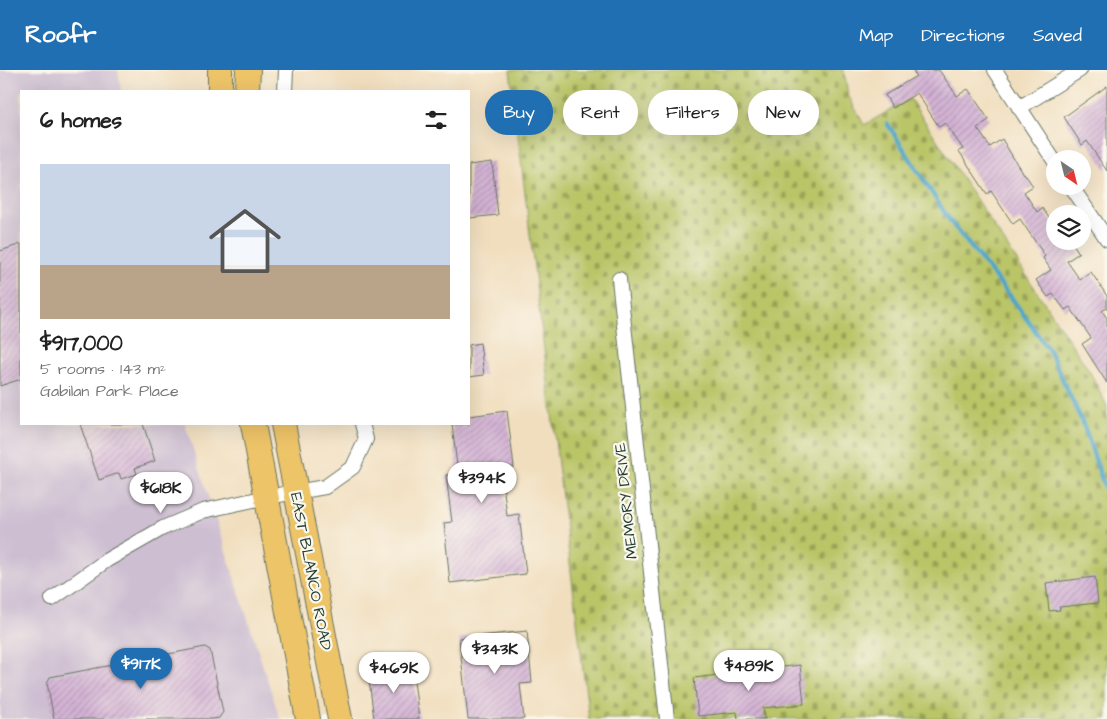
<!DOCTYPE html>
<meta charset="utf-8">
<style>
:root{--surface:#fff;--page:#f6f6f6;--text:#222;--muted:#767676;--line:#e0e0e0;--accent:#1f6fb2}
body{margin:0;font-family:"Architects Daughter",sans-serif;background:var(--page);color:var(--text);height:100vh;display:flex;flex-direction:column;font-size:19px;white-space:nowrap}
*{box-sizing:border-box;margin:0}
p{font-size:16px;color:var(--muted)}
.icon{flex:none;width:28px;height:28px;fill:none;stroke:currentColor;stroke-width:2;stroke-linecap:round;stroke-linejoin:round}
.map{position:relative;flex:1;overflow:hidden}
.drawer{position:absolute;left:20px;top:20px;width:450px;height:335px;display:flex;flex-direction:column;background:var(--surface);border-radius:0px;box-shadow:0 5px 20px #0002}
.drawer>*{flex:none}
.banner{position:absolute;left:485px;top:20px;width:475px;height:45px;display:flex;gap:10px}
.needle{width:32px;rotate:145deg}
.fabs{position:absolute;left:1046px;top:80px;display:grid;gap:10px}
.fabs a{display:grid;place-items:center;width:45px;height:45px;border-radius:50%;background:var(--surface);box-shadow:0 5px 20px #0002;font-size:25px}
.price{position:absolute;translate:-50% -42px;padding:0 11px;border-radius:18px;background:#fff;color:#222;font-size:16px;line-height:32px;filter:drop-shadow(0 1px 2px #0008)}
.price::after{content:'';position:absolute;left:50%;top:30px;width:15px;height:11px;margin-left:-8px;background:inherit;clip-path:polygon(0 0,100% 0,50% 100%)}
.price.active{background:var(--accent);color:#fff}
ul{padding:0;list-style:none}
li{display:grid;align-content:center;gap:10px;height:265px;padding:0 20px}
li+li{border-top:1px solid var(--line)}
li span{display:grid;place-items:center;height:155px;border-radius:0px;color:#555}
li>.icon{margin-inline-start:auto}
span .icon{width:90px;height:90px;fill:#fffc;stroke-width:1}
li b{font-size:21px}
h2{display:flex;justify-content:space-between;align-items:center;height:60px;padding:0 20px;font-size:21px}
.pill{padding:0 18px;border-radius:22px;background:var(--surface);box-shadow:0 5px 20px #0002;font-size:18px;line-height:45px}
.pill.active{background:var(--accent);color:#fff}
header{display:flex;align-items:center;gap:30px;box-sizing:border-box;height:70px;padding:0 25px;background:var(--accent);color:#fff}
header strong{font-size:24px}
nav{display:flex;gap:28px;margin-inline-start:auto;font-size:18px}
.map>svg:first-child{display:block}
</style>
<header>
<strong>Roofr</strong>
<nav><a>Map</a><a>Directions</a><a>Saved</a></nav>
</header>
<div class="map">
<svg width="1107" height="649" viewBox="0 0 1107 649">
<defs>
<pattern id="cemetery-stones" width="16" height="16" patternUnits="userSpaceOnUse" patternTransform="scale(1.25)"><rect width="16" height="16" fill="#bac567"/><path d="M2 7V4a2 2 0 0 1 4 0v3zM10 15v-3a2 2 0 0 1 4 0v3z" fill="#97a156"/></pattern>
<pattern id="building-hatch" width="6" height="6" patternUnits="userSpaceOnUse" patternTransform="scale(1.25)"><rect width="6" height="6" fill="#d4b2d5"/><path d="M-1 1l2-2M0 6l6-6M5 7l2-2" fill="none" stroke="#ab92ae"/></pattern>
</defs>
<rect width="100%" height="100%" fill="#fbf7ec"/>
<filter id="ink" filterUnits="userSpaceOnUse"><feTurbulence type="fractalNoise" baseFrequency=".02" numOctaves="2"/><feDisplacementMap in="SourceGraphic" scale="10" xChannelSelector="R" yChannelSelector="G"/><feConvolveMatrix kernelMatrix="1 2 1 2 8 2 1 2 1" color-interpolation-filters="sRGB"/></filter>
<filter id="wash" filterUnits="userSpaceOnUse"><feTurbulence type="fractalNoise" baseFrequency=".0096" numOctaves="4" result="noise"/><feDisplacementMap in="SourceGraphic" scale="20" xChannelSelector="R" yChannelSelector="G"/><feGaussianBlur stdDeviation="1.12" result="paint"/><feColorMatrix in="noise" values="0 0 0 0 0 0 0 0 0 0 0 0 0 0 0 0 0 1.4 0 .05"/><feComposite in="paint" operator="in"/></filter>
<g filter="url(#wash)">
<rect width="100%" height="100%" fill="#f1debe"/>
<path fill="#cdbed2" d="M0 0H118L121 21H21V354H185L280 649H0Z"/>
<path fill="url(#cemetery-stones)" stroke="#6c814e" d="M510 0H844L848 25 864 55 910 29 1090 302 1107 336V649H589Z"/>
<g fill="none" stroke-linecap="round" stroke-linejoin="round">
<path stroke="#4ba5c8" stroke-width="4.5" d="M887 53 950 151 1011 227 1050 282 1084 356 1107 425"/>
</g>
<g id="blocks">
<path fill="url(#building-hatch)" d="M913 0H939L957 26 968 19 989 50 977 58 990 77 1002 69 1023 104 1024 103 1033 116 1024 122 1037 142 1042 138 1055 156V171H1071L1079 183 1067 191 1080 210 1091 202 1107 226V238L1102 241 1107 248V313L1082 274 1091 268 1070 237 1065 240 1053 224 1048 227 1036 210 1051 200 1043 188 1045 186 1020 149 1013 154 991 121 987 124 959 81 963 79 945 53 939 57 917 23 893 38 885 25 916 6Z
M1107 16V101L1087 71 1082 75 1064 47Z
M492 92 498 145 469 148V95Z
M21 174V309L0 316V181Z
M480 273 484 305 469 307V275Z
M507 341 514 397 501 398 507 446 519 444 526 504 450 513 444 453 452 452 446 405 458 404 452 354H469V346Z
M80 354H143L155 391 135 398 137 404 121 409 119 403 99 410Z
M1095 507 1098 533 1059 537 1060 540 1049 541 1046 513Z
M527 561 532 613 520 614 524 649H468L459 568Z
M205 577 210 580 223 642 219 648 213 649H54L47 613 50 607Z
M800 595 804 634 763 638 765 649H738L737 642 698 646 694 608Z
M412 596 419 649H374L368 602Z"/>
</g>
</g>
<g filter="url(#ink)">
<use href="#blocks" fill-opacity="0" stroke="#687564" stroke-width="1"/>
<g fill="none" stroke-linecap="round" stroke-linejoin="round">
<defs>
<path id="street" d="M995 0 1055 92
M285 21 286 0
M1019 38 1080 0
M1071 116 1107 169
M619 209 667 649
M52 529 107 490 163 458 203 441 267 427 325 417 353 397 366 369 362 354"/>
<path id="highway" d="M220 21V0
M247 21 248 0
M253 354 308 649
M283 354 340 649"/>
</defs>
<use href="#street" stroke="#687564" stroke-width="16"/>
<use href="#highway" stroke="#687564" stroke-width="26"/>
<use href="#street" stroke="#fff" stroke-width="14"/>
<use href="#highway" stroke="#eec469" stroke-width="24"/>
</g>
</g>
<g text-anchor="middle" stroke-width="4.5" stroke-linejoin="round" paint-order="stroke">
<g font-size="16" fill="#1f3d34" stroke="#fbf7ec">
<text transform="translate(625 431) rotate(-96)" y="6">MEMORY DRIVE</text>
<text transform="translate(312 501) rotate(79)" y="6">EAST BLANCO ROAD</text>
</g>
</g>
</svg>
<div class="fabs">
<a><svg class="needle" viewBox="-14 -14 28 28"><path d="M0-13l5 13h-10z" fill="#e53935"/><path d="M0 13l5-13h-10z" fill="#767676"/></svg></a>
<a><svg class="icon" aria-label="layers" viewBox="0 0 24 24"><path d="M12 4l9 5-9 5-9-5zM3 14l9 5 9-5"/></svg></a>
</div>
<b class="price" style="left:482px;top:434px">$394K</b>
<b class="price" style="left:161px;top:444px">$618K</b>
<b class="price" style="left:495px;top:605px">$343K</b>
<b class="price active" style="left:141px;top:620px">$917K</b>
<b class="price" style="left:749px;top:622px">$489K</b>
<b class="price" style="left:394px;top:624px">$469K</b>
<div class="banner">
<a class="pill active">Buy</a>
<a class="pill">Rent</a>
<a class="pill">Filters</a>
<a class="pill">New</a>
</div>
<section class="drawer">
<h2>6 homes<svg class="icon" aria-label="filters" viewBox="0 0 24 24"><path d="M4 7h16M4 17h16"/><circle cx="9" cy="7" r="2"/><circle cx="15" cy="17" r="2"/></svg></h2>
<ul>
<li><span style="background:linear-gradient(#c9d6e8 65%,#b9a48a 0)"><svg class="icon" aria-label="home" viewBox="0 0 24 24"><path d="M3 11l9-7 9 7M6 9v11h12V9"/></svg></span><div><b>$917,000</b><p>5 rooms · 143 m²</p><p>Gabilan Park Place</p></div></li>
</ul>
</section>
</div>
